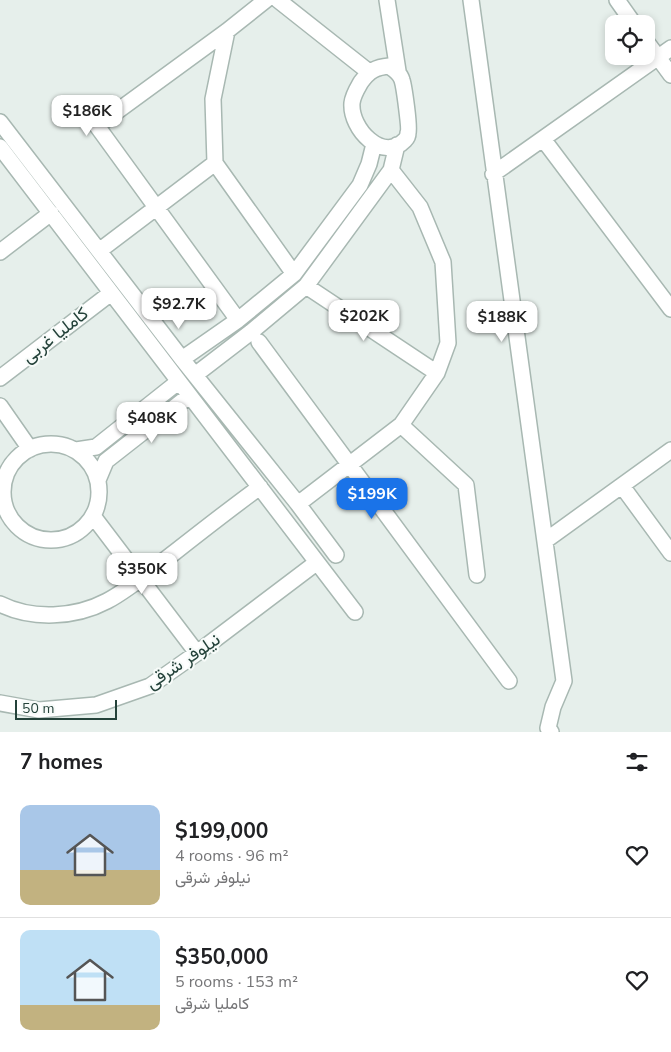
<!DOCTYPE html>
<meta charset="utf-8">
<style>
:root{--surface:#fff;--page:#f2f2f2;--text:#202124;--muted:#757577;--line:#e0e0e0;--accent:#1a73e8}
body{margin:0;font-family:"Nunito Sans",Vazirmatn,sans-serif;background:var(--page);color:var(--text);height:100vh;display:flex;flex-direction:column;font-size:19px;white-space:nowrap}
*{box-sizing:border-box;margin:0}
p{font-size:16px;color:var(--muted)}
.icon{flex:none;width:28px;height:28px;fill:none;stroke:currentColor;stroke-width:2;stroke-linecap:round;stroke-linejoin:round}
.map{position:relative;height:732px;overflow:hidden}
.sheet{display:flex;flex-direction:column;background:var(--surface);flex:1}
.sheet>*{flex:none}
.buttons{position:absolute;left:605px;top:15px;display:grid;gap:10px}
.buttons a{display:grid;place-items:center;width:50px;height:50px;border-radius:10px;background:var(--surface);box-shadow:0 2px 8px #0003;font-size:25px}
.scale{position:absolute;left:15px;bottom:12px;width:102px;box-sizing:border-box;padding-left:5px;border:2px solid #24423a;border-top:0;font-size:14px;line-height:18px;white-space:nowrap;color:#24423a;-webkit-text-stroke:4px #f7fbf9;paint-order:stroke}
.price{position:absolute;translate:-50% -42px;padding:0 11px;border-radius:10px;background:#fff;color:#222;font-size:16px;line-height:32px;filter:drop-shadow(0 1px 2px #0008)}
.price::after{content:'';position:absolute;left:50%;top:30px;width:15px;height:11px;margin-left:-8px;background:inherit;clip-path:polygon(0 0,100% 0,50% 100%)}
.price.active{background:var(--accent);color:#fff}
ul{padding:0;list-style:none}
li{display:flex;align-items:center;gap:15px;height:125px;padding:0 20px}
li+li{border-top:1px solid var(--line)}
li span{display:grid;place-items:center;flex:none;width:140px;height:100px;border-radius:10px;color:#555}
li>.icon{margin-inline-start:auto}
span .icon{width:60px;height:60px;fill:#fffc;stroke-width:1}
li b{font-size:21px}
h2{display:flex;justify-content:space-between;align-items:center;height:60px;padding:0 20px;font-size:21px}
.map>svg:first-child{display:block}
</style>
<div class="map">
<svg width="671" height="732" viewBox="0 0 671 732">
<rect width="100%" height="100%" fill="#e6efeb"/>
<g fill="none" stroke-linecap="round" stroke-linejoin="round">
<defs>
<path id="street" d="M278 0 369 72
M387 0 398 71
M471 0 564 681 553 707 548 728 551 732
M617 0 634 24
M227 31 213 99 215 163 294 274
M646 41 671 75
M389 66C395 70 400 73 402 80 404 86 410 128 408 133 408 136 407 138 405 140 383 163 350 129 352 103 353 95 357 89 361 82 369 71 376 67 389 66Z
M0 122 182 359 298 504 336 555
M543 139 671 309
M0 147 355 612
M493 174 671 48
M99 251 215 163
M0 252 51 213
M306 286 437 373
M238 320 97 126 227 31 266 0
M259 342 509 681
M182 359 238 320 294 274 360 185 369 164 374 144
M195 375 251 332 306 286 391 170 397 145
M0 378 111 293
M0 406 30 449
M401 425 466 485 477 575
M3 492a48 48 0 1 1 96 0a48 48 0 1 1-96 0Z
M76 450 96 447 178 382
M98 480 106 461 189 396
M622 486 671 553
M298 504 401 425 437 373 448 343 443 262 420 207 391 170
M93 516 197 653
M545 541 671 450
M0 604C32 620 75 618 107 601 130 589 154 568 175 552 203 530 231 508 260 487
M0 703 39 710 96 705 150 686 197 653 316 563"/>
</defs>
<use href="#street" stroke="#a8b8b2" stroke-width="18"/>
<use href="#street" stroke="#fff" stroke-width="15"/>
</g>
<g text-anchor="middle" stroke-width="4" stroke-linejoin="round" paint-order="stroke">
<g font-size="18" fill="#24423a" stroke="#f7fbf9">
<text transform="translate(55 335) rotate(-38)" y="6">کاملیا غربی</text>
<text transform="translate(183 661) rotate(-34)" y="6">نیلوفر شرقی</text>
</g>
</g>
</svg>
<div class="buttons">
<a><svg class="icon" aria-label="locate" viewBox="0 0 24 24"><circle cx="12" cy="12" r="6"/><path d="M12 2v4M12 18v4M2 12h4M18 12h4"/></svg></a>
</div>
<div class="scale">50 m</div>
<b class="price" style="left:87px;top:137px">$186K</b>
<b class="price" style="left:179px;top:330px">$92.7K</b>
<b class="price" style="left:364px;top:342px">$202K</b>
<b class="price" style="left:502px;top:343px">$188K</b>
<b class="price" style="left:152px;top:444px">$408K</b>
<b class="price active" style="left:372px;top:520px">$199K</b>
<b class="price" style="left:142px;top:595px">$350K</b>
</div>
<section class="sheet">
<h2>7 homes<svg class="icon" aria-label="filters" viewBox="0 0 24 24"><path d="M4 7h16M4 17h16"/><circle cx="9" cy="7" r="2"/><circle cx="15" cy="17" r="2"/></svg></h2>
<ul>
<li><span style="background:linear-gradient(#a9c7e8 65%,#c2b280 0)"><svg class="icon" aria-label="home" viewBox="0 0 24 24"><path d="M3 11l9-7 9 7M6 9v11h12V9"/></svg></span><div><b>$199,000</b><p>4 rooms · 96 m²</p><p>نیلوفر شرقی</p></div><svg class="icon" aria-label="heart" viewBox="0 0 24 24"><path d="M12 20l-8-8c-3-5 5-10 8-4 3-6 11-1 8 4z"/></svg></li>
<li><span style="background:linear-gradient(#bfe0f5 75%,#c2b280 0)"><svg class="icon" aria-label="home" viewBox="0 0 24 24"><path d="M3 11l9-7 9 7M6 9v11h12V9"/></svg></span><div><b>$350,000</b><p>5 rooms · 153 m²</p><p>کاملیا شرقی</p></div><svg class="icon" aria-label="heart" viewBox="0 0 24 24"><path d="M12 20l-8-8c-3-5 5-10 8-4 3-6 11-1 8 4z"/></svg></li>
</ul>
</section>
